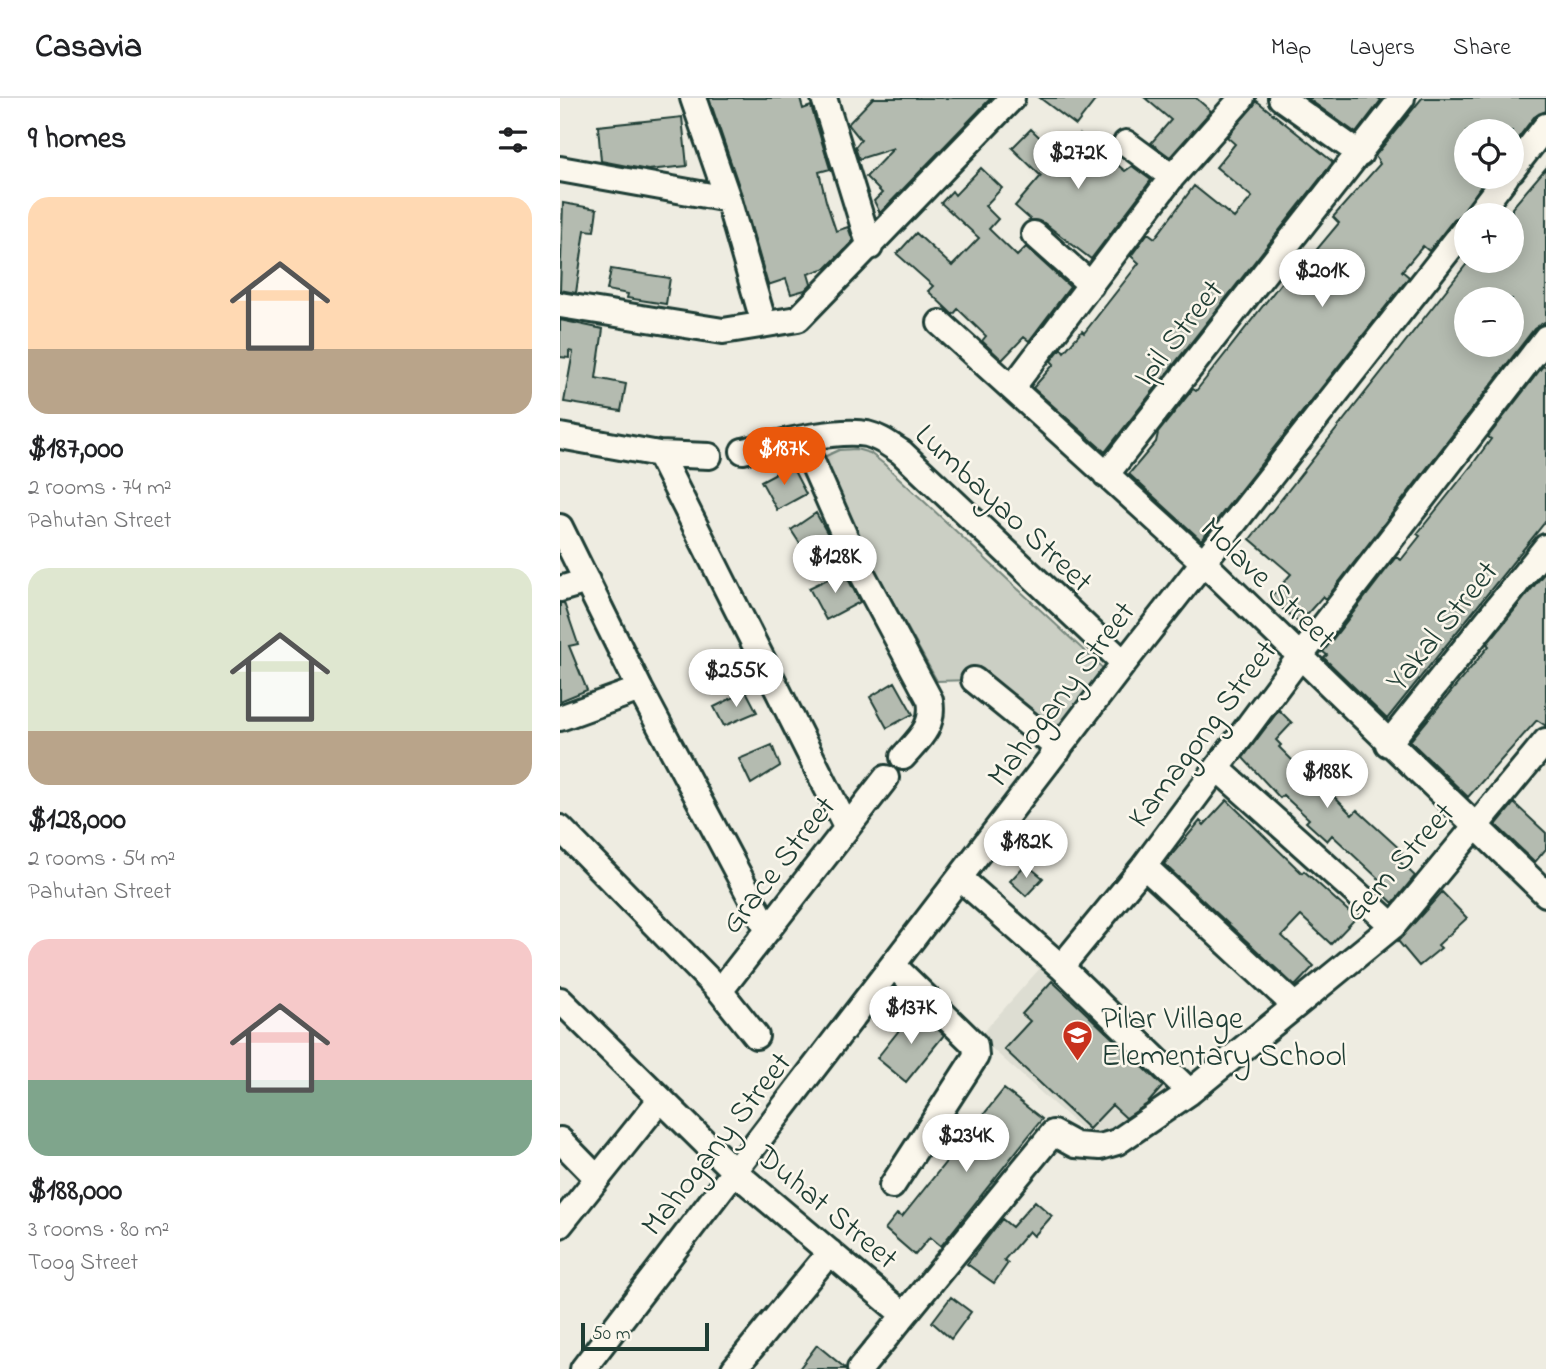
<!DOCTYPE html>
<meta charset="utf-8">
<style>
:root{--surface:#fff;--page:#f6f6f6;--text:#202124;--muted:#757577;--line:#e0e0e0;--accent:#ea580c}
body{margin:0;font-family:"Indie Flower",sans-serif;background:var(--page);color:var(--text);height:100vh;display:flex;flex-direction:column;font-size:26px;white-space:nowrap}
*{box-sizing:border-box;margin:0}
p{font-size:23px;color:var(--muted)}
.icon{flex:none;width:38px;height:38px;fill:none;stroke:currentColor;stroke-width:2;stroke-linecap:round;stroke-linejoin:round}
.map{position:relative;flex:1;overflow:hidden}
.drawer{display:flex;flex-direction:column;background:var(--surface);width:560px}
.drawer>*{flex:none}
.buttons{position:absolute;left:894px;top:21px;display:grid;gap:14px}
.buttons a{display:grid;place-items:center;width:70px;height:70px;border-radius:50%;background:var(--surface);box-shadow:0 4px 18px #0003;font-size:35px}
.scale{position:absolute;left:21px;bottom:18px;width:128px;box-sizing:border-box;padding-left:7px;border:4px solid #1f3d34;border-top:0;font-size:19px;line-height:24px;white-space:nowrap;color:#1f3d34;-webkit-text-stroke:5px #fbf7ec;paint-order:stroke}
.price{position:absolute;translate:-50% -60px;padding:0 16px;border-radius:24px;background:#fff;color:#222;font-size:23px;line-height:46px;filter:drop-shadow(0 2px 4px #0008)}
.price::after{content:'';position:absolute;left:50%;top:42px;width:21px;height:16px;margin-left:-10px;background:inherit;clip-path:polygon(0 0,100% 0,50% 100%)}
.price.selected{background:var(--accent);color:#fff}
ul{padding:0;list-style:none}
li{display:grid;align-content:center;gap:14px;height:371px;padding:0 28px}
li span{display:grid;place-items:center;height:217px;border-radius:21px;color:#555}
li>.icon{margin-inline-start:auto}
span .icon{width:126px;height:126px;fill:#fffc;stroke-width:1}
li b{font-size:30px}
h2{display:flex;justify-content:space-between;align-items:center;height:84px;padding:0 28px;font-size:30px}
header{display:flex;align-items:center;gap:42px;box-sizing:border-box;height:98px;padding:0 35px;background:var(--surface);border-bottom:2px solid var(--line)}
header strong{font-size:33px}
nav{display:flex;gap:38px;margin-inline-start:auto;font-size:24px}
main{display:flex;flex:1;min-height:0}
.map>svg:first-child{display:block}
</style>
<header>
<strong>Casavia</strong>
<nav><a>Map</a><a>Layers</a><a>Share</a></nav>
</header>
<main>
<section class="drawer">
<h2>9 homes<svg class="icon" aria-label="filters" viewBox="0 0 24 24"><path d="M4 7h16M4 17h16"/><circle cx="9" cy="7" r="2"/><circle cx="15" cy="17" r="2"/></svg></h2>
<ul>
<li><span style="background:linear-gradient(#ffd9b3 70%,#b9a48a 0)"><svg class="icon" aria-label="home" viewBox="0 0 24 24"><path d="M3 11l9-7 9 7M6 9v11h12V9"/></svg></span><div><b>$187,000</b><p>2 rooms · 74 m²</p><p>Pahutan Street</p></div></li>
<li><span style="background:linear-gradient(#dfe7d0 75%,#b9a48a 0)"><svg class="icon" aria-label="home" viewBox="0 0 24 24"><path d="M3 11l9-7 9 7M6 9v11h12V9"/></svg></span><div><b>$128,000</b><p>2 rooms · 54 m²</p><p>Pahutan Street</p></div></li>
<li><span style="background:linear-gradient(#f6c9c9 65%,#7fa58c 0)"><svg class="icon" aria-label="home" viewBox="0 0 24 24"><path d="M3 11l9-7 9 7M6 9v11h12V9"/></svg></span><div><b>$188,000</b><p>3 rooms · 80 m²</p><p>Toog Street</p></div></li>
</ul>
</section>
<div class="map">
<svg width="986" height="1271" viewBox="0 0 986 1271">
<rect width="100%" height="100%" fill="#eeece1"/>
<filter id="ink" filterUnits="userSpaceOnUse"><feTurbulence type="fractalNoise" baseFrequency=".0143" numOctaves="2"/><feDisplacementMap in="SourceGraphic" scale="14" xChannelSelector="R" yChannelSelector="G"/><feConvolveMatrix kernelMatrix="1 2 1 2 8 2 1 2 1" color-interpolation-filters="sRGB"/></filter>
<g filter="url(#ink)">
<path fill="#ddddd2" d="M482 868 616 989 562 1030 525 1034 419 939Z"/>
<path fill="#cbcfc4" stroke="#75867c" stroke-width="2" d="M296 351 310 355 324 366 549 576 493 651 410 582 377 583 255 363 279 352Z"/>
<path fill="#b4bbb0" stroke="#1f3d34" stroke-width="2" fill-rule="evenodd" d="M149 0H240L243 11 251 8 270 71 259 74 266 103 276 133 288 129 293 143 266 170 248 176 251 186 245 192 231 196 226 181 208 187 182 97Z
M313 0H431L320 115 314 103 322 95 306 79 334 50 299 61 295 49 301 42 288 26Z
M480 0H537L516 27Z
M585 0H636L651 13 610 59 591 45 611 22Z
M747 0H818L821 2 796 35Z
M862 0H986V13L974 19 952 48V33H906V79H927L902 116 894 121 869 153 863 148 842 173 849 179 641 442 569 376 596 344 598 335 633 291 636 293 728 176 750 152 754 155 779 125 773 119 820 66 815 58Z
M697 3 773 64 545 354 473 290 494 266 491 263 501 250 504 254 522 233 524 235 579 165 571 158 588 135 595 140 634 88 674 120 692 99 656 69 675 46 667 39Z
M122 19 127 68 88 72 41 63 38 28Z
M471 31 501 60 520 36 565 73 572 68 591 82 531 161 484 125 471 122 455 108 481 78 452 50Z
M421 70 442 90 425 108 438 121 429 131 457 158 466 149 510 189 469 243 464 239 442 262 422 243 426 238 398 211 393 217 389 213 368 193 373 188 337 156 356 135 392 168 419 140 381 105 392 93 395 97Z
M986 70V223L974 231 766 501 763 498 739 525 710 500 731 476 690 441 909 163H952V110ZM906 201H952V247H906Z
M3 105 37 111 34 133 25 132 16 195 0 192Z
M51 171 110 180 106 206 67 200 68 196 47 192Z
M0 222 43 231 36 280 66 286 61 313 4 304 13 254 9 253V260L0 259Z
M983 268 986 270V423L827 621 764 560 767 557 763 554 836 459 841 462 860 438 857 436 912 367 931 341 928 339Z
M231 367 246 396 217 412 201 383Z
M256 415 270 440 246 455 231 432Z
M284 473 300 504 266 522 249 490Z
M986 473V628L977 622 908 699 850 643 929 548 927 546Z
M0 505H4L18 546 9 548 27 592 0 603Z
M335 584 353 616 327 630 310 599Z
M186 593 197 614 164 628 154 609Z
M719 612 732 625 716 642 721 647 719 649 747 677 750 674 792 717 797 712 842 753 836 760 855 778 833 805 816 789 821 783 772 737 767 743 746 724 749 721 723 697 720 700 683 660Z
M212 647 220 668 191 686 179 661Z
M667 702 742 775 744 773 796 820 771 846 741 818 722 838 754 868 735 888 604 766 640 723 644 727Z
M954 705 986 735V751L975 764 936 727Z
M466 766 483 780 466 798 450 783Z
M882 794 907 820 878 847 881 850 859 868 838 843Z
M492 883 603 988 587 1006 566 1020 552 1007 529 1031 444 951 470 923 462 916Z
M356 911 384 937 346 984 317 960Z
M444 991 482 1021 381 1148 370 1139 355 1157 325 1131 337 1116 342 1119Z
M475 1103 492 1118 474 1138 469 1133 444 1162 448 1165 434 1185 407 1166 442 1121 452 1129Z
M391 1199 411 1214 391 1241 372 1224Z
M257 1247 285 1270V1271H239Z"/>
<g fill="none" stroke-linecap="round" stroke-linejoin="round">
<defs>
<path id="minor" d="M133 0 168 101 204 226
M264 0 310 149
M721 0 800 56
M566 45 612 79
M0 71 168 101
M952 72 986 28
M917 117 946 79
M474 136 531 187
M0 207 163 233 238 221 452 0
M380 225 643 464 986 796
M452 290 612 79 682 0
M0 338 99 356 149 358
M242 341 298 468 370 602C375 628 359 641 343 659
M183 353C214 346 277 330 307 336 320 339 330 347 341 354L564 565
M99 356 287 730
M546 377 842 0
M0 429 80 591 208 832
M0 491 27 483
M414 582 499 651
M0 620 80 591
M828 646 986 449
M658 671 833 828
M0 730 160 893 196 938
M584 768 734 907
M400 780 501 869 630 994
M501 869 584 768 739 560 986 240
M160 893 326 680
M0 902 175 1074 344 1217
M0 1042 37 1080
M332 1088 416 958 415 947 334 868
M0 1127 100 1002
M23 1271 564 565 906 130
M174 1271 270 1154
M300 1271 493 1035 515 1047 540 1049 557 1044 630 994 833 828 986 643"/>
</defs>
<use href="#minor" stroke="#1f3d34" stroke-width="30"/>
<use href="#minor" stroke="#fbf7ec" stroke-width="24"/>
</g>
</g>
<defs>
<symbol id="school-pin" viewBox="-11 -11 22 30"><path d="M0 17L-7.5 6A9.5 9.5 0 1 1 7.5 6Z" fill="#c8321e" stroke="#fbf7ec"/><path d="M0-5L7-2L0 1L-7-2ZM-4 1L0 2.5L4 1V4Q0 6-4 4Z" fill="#fff"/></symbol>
</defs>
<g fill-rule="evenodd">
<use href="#school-pin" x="500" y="920" width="35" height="47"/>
</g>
<g text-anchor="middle" stroke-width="5" stroke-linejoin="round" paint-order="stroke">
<g font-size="32" fill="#1f3d34" stroke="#fbf7ec">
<text transform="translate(617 234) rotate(-52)" y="11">Ipil Street</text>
<text transform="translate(445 409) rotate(43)" y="11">Lumbayao Street</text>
<text transform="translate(709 484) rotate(44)" y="11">Molave Street</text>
<text transform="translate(881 527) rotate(-51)" y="11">Yakal Street</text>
<text transform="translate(500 595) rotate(-53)" y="11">Mahogany Street</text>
<text transform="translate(641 635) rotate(-53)" y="11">Kamagong Street</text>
<text transform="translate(838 763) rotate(-48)" y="11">Gem Street</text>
<text transform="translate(217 766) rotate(-52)" y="11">Grace Street</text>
<text transform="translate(155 1045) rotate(-52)" y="11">Mahogany Street</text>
<text transform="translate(268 1108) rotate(40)" y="11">Duhat Street</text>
</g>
<g font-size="32" fill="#1f3d34" stroke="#fbf7ec" text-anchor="start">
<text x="541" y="930">Pilar Village<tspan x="541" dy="37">Elementary School</tspan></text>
</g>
</g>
</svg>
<div class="buttons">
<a><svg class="icon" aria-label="locate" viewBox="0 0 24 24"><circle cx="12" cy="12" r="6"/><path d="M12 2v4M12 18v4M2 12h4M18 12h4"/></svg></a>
<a>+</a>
<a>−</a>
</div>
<div class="scale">50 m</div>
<b class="price" style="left:518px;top:93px">$272K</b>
<b class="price" style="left:762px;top:211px">$201K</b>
<b class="price selected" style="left:224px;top:389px">$187K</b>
<b class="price" style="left:275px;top:497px">$128K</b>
<b class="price" style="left:176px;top:611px">$255K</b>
<b class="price" style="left:767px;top:712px">$188K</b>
<b class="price" style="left:466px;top:782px">$182K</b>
<b class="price" style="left:351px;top:948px">$137K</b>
<b class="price" style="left:406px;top:1076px">$234K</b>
</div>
</main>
